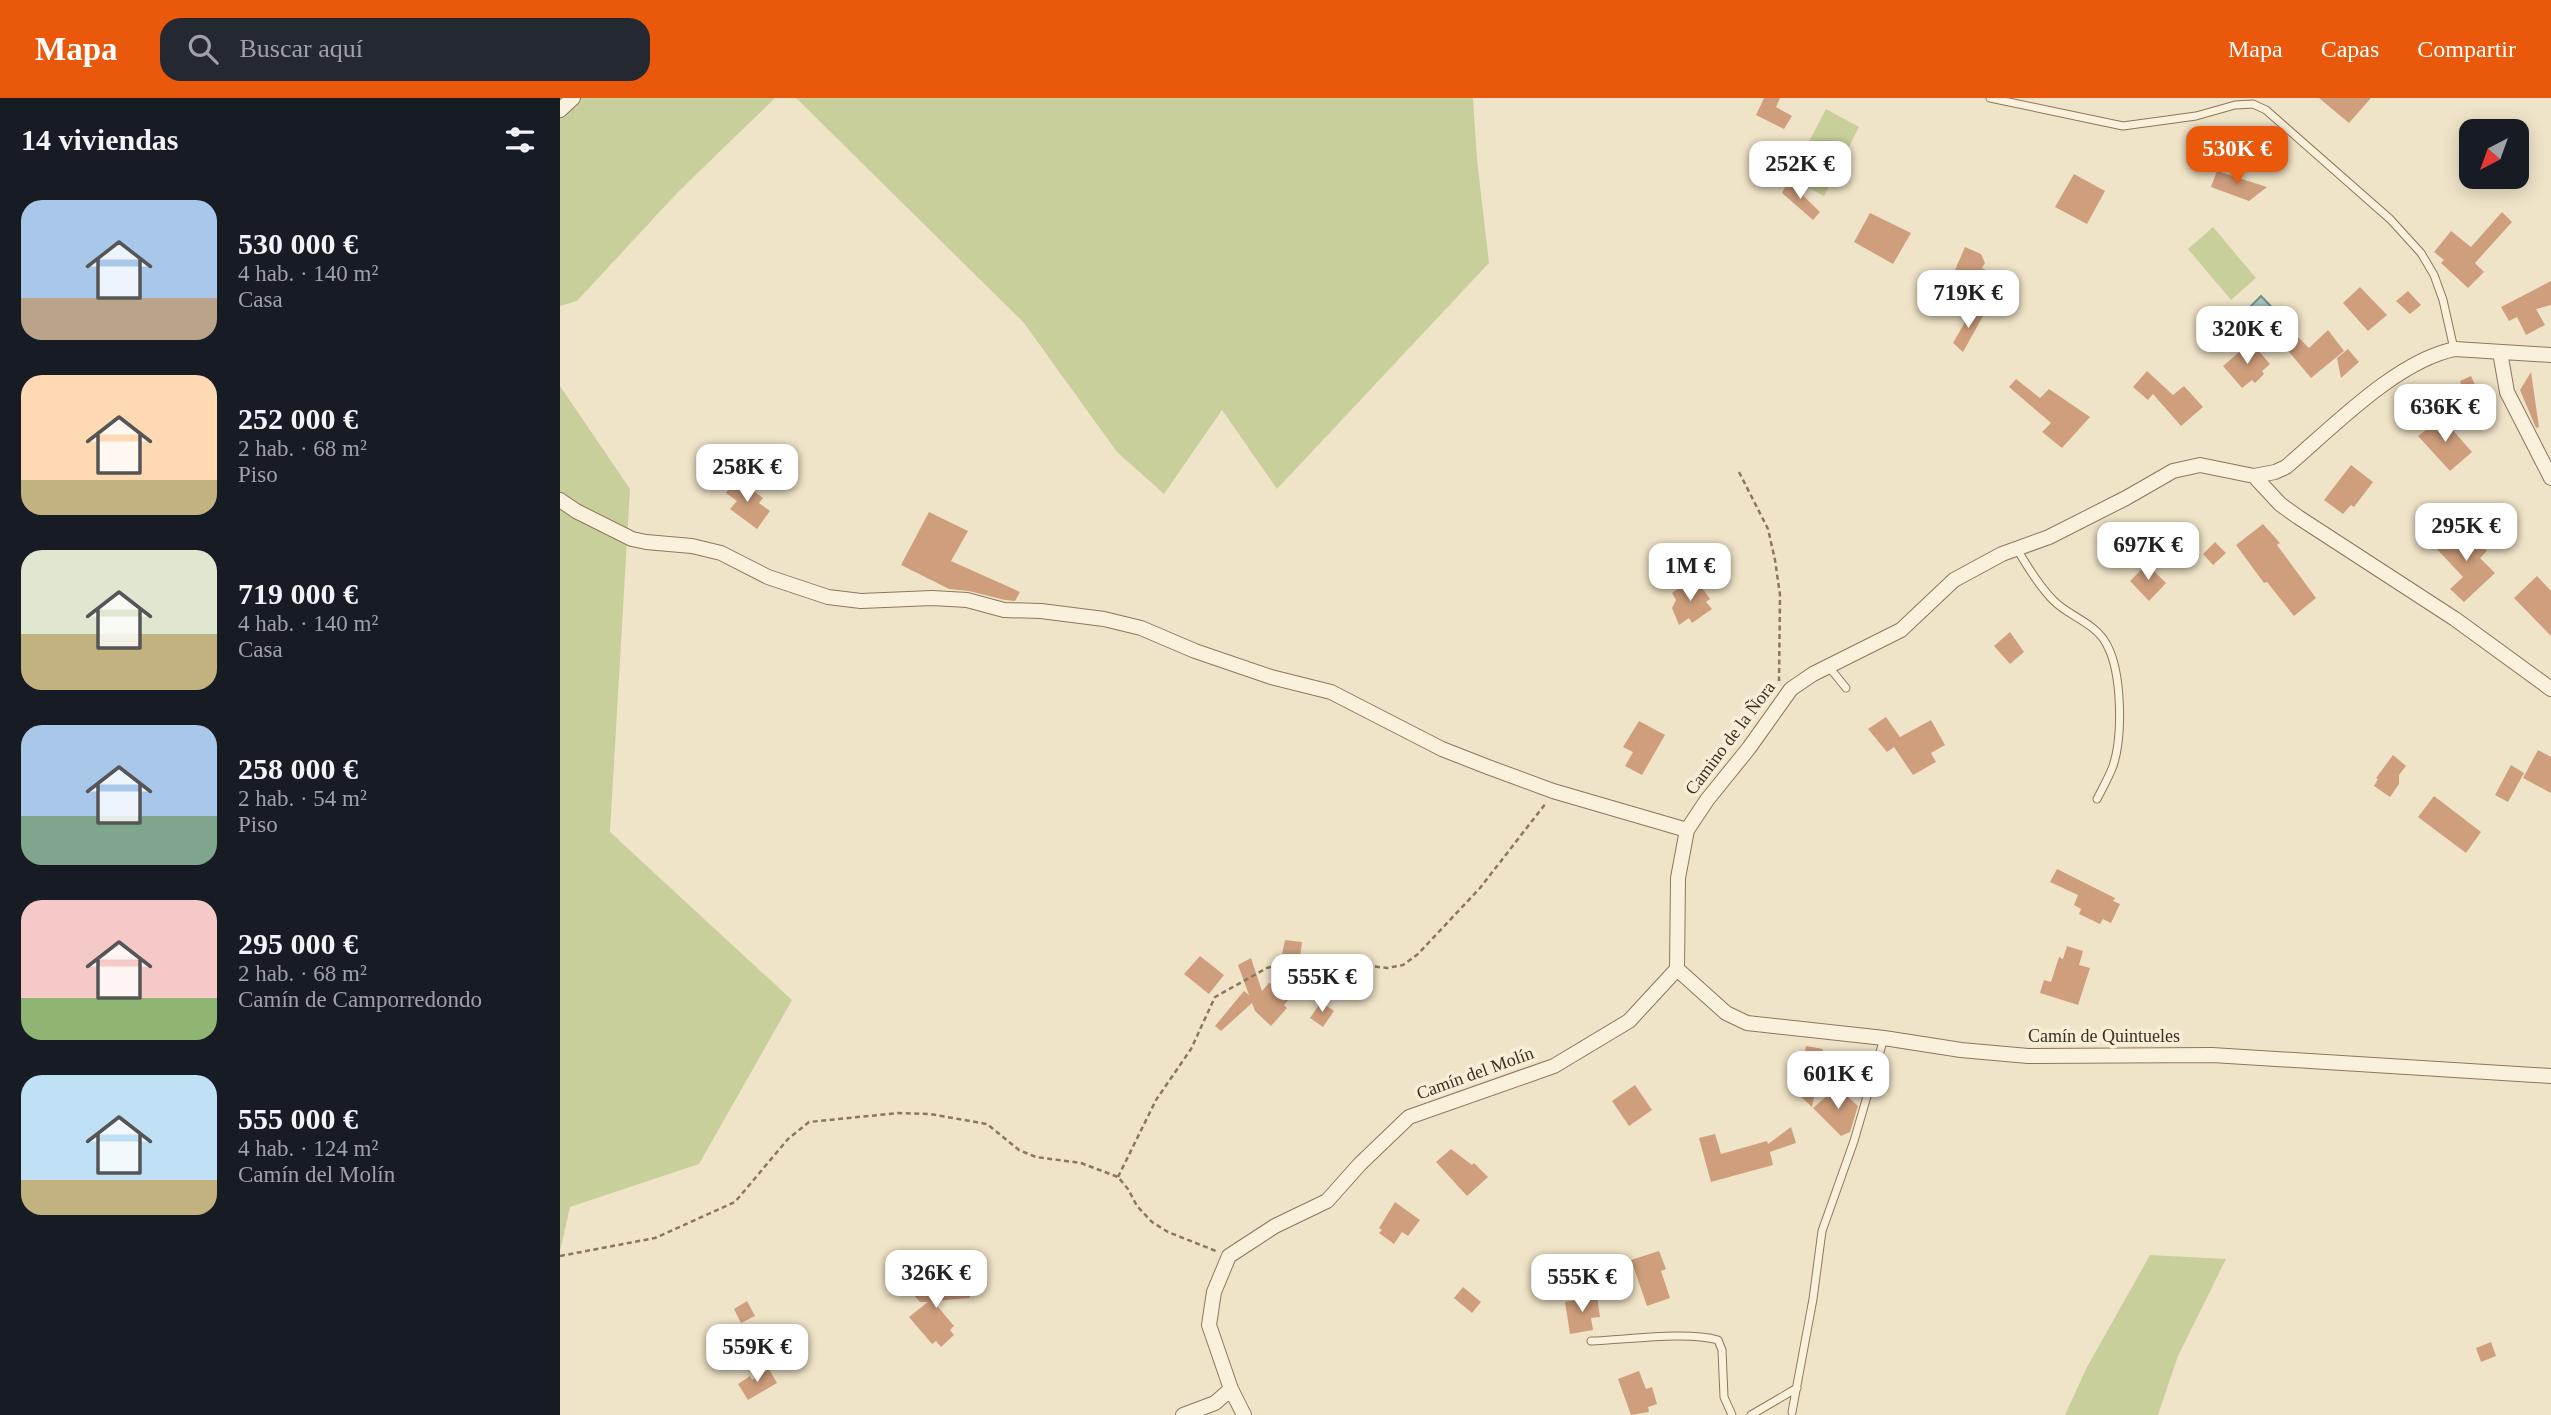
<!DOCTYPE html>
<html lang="es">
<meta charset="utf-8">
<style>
:root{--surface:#171b24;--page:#242831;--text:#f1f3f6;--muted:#9ea1a6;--accent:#ea580c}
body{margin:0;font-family:"Times New Roman",serif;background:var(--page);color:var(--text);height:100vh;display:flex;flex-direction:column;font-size:26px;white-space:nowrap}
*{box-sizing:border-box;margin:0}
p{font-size:23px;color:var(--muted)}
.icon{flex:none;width:38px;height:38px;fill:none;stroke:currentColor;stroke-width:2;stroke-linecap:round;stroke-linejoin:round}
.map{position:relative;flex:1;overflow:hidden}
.details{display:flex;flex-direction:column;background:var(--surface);width:560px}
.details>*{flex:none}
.needle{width:46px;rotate:221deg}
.controls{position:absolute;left:1899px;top:21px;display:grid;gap:14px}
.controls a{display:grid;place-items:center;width:70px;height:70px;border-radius:14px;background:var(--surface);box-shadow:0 4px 18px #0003;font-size:35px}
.price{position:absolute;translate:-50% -60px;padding:0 16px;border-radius:14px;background:#fff;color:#222;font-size:23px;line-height:46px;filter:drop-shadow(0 2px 4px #0008)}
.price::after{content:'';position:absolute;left:50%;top:42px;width:21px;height:16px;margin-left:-10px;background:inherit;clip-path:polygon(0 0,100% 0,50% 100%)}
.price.current{background:var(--accent);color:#fff}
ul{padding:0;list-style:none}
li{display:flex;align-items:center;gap:21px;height:175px;padding:0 21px}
li span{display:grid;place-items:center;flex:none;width:196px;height:140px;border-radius:21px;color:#555}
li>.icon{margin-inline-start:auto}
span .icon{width:84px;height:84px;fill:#fffc;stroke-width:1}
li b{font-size:30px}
h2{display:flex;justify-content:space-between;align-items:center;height:84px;padding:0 21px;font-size:30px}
header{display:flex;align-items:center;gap:42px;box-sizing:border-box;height:98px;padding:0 35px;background:var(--accent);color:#fff}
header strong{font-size:33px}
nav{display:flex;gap:38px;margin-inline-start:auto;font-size:24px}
.search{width:490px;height:63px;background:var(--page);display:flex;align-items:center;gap:18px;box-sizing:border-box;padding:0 24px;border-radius:21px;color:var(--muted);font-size:26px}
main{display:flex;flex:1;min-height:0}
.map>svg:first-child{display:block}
</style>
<header>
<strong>Mapa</strong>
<div class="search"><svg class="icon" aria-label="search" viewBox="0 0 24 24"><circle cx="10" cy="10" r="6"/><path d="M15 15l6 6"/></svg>Buscar aquí</div>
<nav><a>Mapa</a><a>Capas</a><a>Compartir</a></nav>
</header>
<main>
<section class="details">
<h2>14 viviendas<svg class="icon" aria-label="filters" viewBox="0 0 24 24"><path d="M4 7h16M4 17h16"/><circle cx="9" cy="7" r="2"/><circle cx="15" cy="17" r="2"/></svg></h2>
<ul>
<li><span style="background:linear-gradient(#a9c7e8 70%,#b9a48a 0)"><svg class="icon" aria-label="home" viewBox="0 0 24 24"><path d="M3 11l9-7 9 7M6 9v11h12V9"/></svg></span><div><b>530 000 €</b><p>4 hab. · 140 m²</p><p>Casa</p></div></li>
<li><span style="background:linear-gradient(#ffd9b3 75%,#c2b280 0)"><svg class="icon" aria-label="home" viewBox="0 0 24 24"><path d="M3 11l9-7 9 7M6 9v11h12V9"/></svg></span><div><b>252 000 €</b><p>2 hab. · 68 m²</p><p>Piso</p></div></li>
<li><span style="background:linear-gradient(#dfe7d0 60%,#c2b280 0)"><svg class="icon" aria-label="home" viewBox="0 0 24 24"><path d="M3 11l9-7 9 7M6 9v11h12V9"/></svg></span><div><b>719 000 €</b><p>4 hab. · 140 m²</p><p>Casa</p></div></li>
<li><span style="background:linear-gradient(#a9c7e8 65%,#7fa58c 0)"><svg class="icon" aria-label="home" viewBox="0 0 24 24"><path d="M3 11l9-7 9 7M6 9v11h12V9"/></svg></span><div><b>258 000 €</b><p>2 hab. · 54 m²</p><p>Piso</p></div></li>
<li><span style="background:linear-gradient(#f6c9c9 70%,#8fb573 0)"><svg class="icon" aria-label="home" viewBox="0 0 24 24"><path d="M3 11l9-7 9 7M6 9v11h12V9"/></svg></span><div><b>295 000 €</b><p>2 hab. · 68 m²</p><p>Camín de Camporredondo</p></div></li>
<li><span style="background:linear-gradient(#bfe0f5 75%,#c2b280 0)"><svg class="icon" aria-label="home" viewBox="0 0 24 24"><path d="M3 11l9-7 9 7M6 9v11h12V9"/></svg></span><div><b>555 000 €</b><p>4 hab. · 124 m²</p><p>Camín del Molín</p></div></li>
</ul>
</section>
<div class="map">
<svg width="1991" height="1317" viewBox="0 0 1991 1317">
<rect width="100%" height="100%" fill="#f0e4c8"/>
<path fill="#c9cf9b" d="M0 0H215L118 94 17 203 0 208Z
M236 0H913L917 61 929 165 717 391 662 312 604 396 557 354 464 225Z
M1266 11 1299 29 1264 98 1230 80Z
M1653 129 1696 180 1671 202 1628 151Z
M0 288 70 391 50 734 232 902 139 1066 10 1109 0 1153Z
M1590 1157 1666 1161 1618 1258 1598 1317H1505L1527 1269Z"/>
<path fill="#a9c4bc" stroke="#6f938a" stroke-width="2" d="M1701 198 1724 222 1711 234 1689 210Z"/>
<path fill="#cf9f7d" d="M1204 0H1220L1216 9 1232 18 1224 31 1196 17Z
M1759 0H1811L1789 25Z
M1657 73 1707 89 1689 103 1651 89Z
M1514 76 1545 93 1527 126 1495 109Z
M1228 83 1260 114 1253 122 1222 95Z
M1942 114 1952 124 1915 165 1924 174 1908 190 1881 165 1884 162 1874 154 1891 133 1911 149Z
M1310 115 1351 135 1333 166 1294 144Z
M1405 149 1421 156 1425 165 1422 170 1426 172 1419 184 1395 172Z
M1991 183V207L1976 211 1985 227 1966 237 1957 219 1949 223 1941 209Z
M1800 189 1827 217 1808 233 1783 205Z
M1848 193 1861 207 1850 216 1836 203Z
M1413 210 1423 218 1403 254 1393 245Z
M1768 232 1784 253 1751 280 1724 248 1736 237 1749 250Z
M1691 244 1710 266 1702 273 1704 276 1695 285 1692 282 1682 290 1663 268Z
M1788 251 1799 264 1781 280 1777 260Z
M1587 273 1613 297 1624 288 1643 309 1621 328 1593 296 1588 302 1573 289Z
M1971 274 1979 329 1976 330 1960 292Z
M1911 278 1921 300 1909 305 1900 283Z
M1456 281 1480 300 1489 291 1530 319 1502 350 1482 334 1491 325 1449 289Z
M1882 320 1912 354 1890 373 1858 338Z
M1791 367 1813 384 1794 409 1791 407 1783 416 1764 402Z
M176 380 203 400 199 405 210 413 197 431 170 411 177 403 166 395Z
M369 414 408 433 391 463 460 494 455 503 445 502 409 493 389 491 341 467Z
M1703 426 1720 445 1717 447 1756 500 1734 518 1707 484 1704 485 1676 447Z
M1896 430 1906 439 1910 435 1927 453 1920 460 1935 475 1904 504 1890 491 1903 479 1876 450Z
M1655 444 1666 455 1653 467 1643 456Z
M1587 466 1606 485 1589 503 1570 483Z
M1977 478 1991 493V538L1954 500Z
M1131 481 1136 489 1140 487 1150 501 1146 504 1152 511 1132 525 1129 520 1119 527 1112 510 1116 502 1112 495Z
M1450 534 1464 554 1450 566 1434 548Z
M1326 619 1340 639 1371 622 1385 647 1371 655 1376 664 1353 677 1334 649 1327 654 1308 631Z
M1079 623 1105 637 1082 677 1065 668 1073 654 1063 649Z
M1978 652 1991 659V695L1963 680Z
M1833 657 1846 668 1839 677V686L1830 699 1814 688 1818 681 1816 680Z
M1951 667 1964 675 1948 704 1935 697Z
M1874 698 1921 734 1906 755 1858 719Z
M1497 771 1555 800 1553 803 1560 806 1551 825 1543 821 1540 826 1519 816 1521 811 1514 807 1518 797 1490 784Z
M725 842 742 844 740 859 722 856Z
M1507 848 1523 853 1519 867 1530 870 1518 907 1480 895 1484 882 1491 884 1499 859 1503 861Z
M640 858 664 877 649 896 624 876Z
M691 860 702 893 709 885 716 888 730 900 724 907 727 910 711 928 695 913 692 905 661 933 655 928 684 893 689 897 678 867Z
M761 904 774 913 763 929 750 920Z
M1246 948 1263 951 1252 1009 1237 995Z
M1075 987 1092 1012 1069 1028 1052 1003Z
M1277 989 1298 1008 1290 1034 1281 1038 1253 1010Z
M1231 1029 1236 1045 1210 1054 1213 1067 1151 1084 1139 1040 1155 1036 1161 1056 1207 1043 1208 1046Z
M891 1051 912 1067 914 1065 928 1079 907 1098 876 1064Z
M835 1104 860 1122 848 1138 842 1134 834 1146 819 1135 822 1132 819 1130Z
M1099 1153 1106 1171 1101 1173 1110 1200 1087 1208 1071 1162Z
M375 1180 381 1188 409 1185 410 1200 373 1203 394 1228 390 1232 394 1237 381 1249 376 1243 372 1246 349 1219 368 1204H360L350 1193 361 1184 365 1189Z
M903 1189 921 1204 912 1215 894 1200Z
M1037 1199 1040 1219 1031 1220 1033 1232 1010 1236 1005 1204Z
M187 1203 195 1218 181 1225 174 1211Z
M1931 1244 1936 1258 1921 1264 1916 1250Z
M209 1271 217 1285 188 1302 178 1286 190 1278 192 1282Z
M1079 1273 1086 1291 1092 1289 1097 1306 1088 1309 1089 1314 1071 1317 1058 1281Z"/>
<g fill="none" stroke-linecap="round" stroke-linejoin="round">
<defs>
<path id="lane" d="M1430 0 1563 28 1636 18 1675 7 1693 6 1706 12 1830 121 1861 155 1874 177 1883 202 1894 251
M1457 451C1468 470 1479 488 1494 503 1510 519 1536 525 1547 547 1562 575 1563 638 1553 668 1549 679 1542 691 1537 701
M1269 569 1286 590
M1031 1243C1066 1242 1126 1233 1158 1242L1162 1252 1164 1299 1172 1317
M1232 1314 1253 1201 1262 1133 1294 1043 1324 940
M1191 1317 1237 1290"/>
<path id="street" d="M0 12 13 0
M1940 254 1947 294 1991 380
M1694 378 1720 406 1738 419 1895 521 1991 591
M0 402 16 413 72 441 86 444 132 448 161 455 208 479 268 499 301 503 372 500 407 502 444 512 481 513 544 521 581 530 635 553 711 579 771 594 882 651 928 669 993 693 1127 732
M1117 871 1166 915 1187 925 1324 940 1401 952 1468 958 1652 957 1991 978
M671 1291 684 1317
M623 1317 655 1305 671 1291 649 1227 654 1194 669 1158 715 1128 767 1103 800 1066 849 1019 994 968 1069 923 1117 871 1118 780 1127 732 1147 702 1189 650 1231 591 1253 576 1341 532 1394 482 1442 456 1489 439 1566 400 1613 373 1640 367 1694 378 1715 374 1726 369C1772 330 1836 263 1895 251L1991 257"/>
</defs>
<use href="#lane" stroke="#8d765c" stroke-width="9"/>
<use href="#street" stroke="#8d765c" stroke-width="16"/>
<path stroke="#8d765c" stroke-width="2.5" stroke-dasharray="5 3.5" stroke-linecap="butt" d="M1179 374 1208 431 1215 462 1220 497 1219 583
M558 1079 596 1002 631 951 655 899 707 870 734 862 769 863 827 870 843 867 858 856 920 790 986 705
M0 1158 95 1140 175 1104 228 1041 249 1024 338 1015 370 1016 427 1026 459 1052 476 1059 521 1065 558 1079 568 1091 577 1108 592 1124 608 1134 656 1153"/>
<use href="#lane" stroke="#faf1dc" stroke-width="7"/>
<use href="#street" stroke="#faf1dc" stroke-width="14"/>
</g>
<g text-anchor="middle" stroke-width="7" stroke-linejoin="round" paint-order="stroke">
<g font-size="18" fill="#3d2e20" stroke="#f7eed8">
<text transform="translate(1170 640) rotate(-53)" y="6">Camino de la Ñora</text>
<text x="1544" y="944">Camín de Quintueles</text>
<text transform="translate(915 975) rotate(-20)" y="6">Camín del Molín</text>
</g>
</g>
</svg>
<div class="controls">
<a><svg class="needle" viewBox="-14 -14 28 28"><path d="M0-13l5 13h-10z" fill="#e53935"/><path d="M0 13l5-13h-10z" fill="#9ea1a6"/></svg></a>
</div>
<b class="price current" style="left:1677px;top:88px">530K €</b>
<b class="price" style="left:1240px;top:103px">252K €</b>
<b class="price" style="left:1408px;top:232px">719K €</b>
<b class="price" style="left:1687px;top:268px">320K €</b>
<b class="price" style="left:1885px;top:346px">636K €</b>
<b class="price" style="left:187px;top:406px">258K €</b>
<b class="price" style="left:1906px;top:465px">295K €</b>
<b class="price" style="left:1588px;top:484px">697K €</b>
<b class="price" style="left:1130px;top:505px">1M €</b>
<b class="price" style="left:762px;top:916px">555K €</b>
<b class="price" style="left:1278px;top:1013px">601K €</b>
<b class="price" style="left:376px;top:1212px">326K €</b>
<b class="price" style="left:1022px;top:1216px">555K €</b>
<b class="price" style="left:197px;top:1286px">559K €</b>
</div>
</main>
